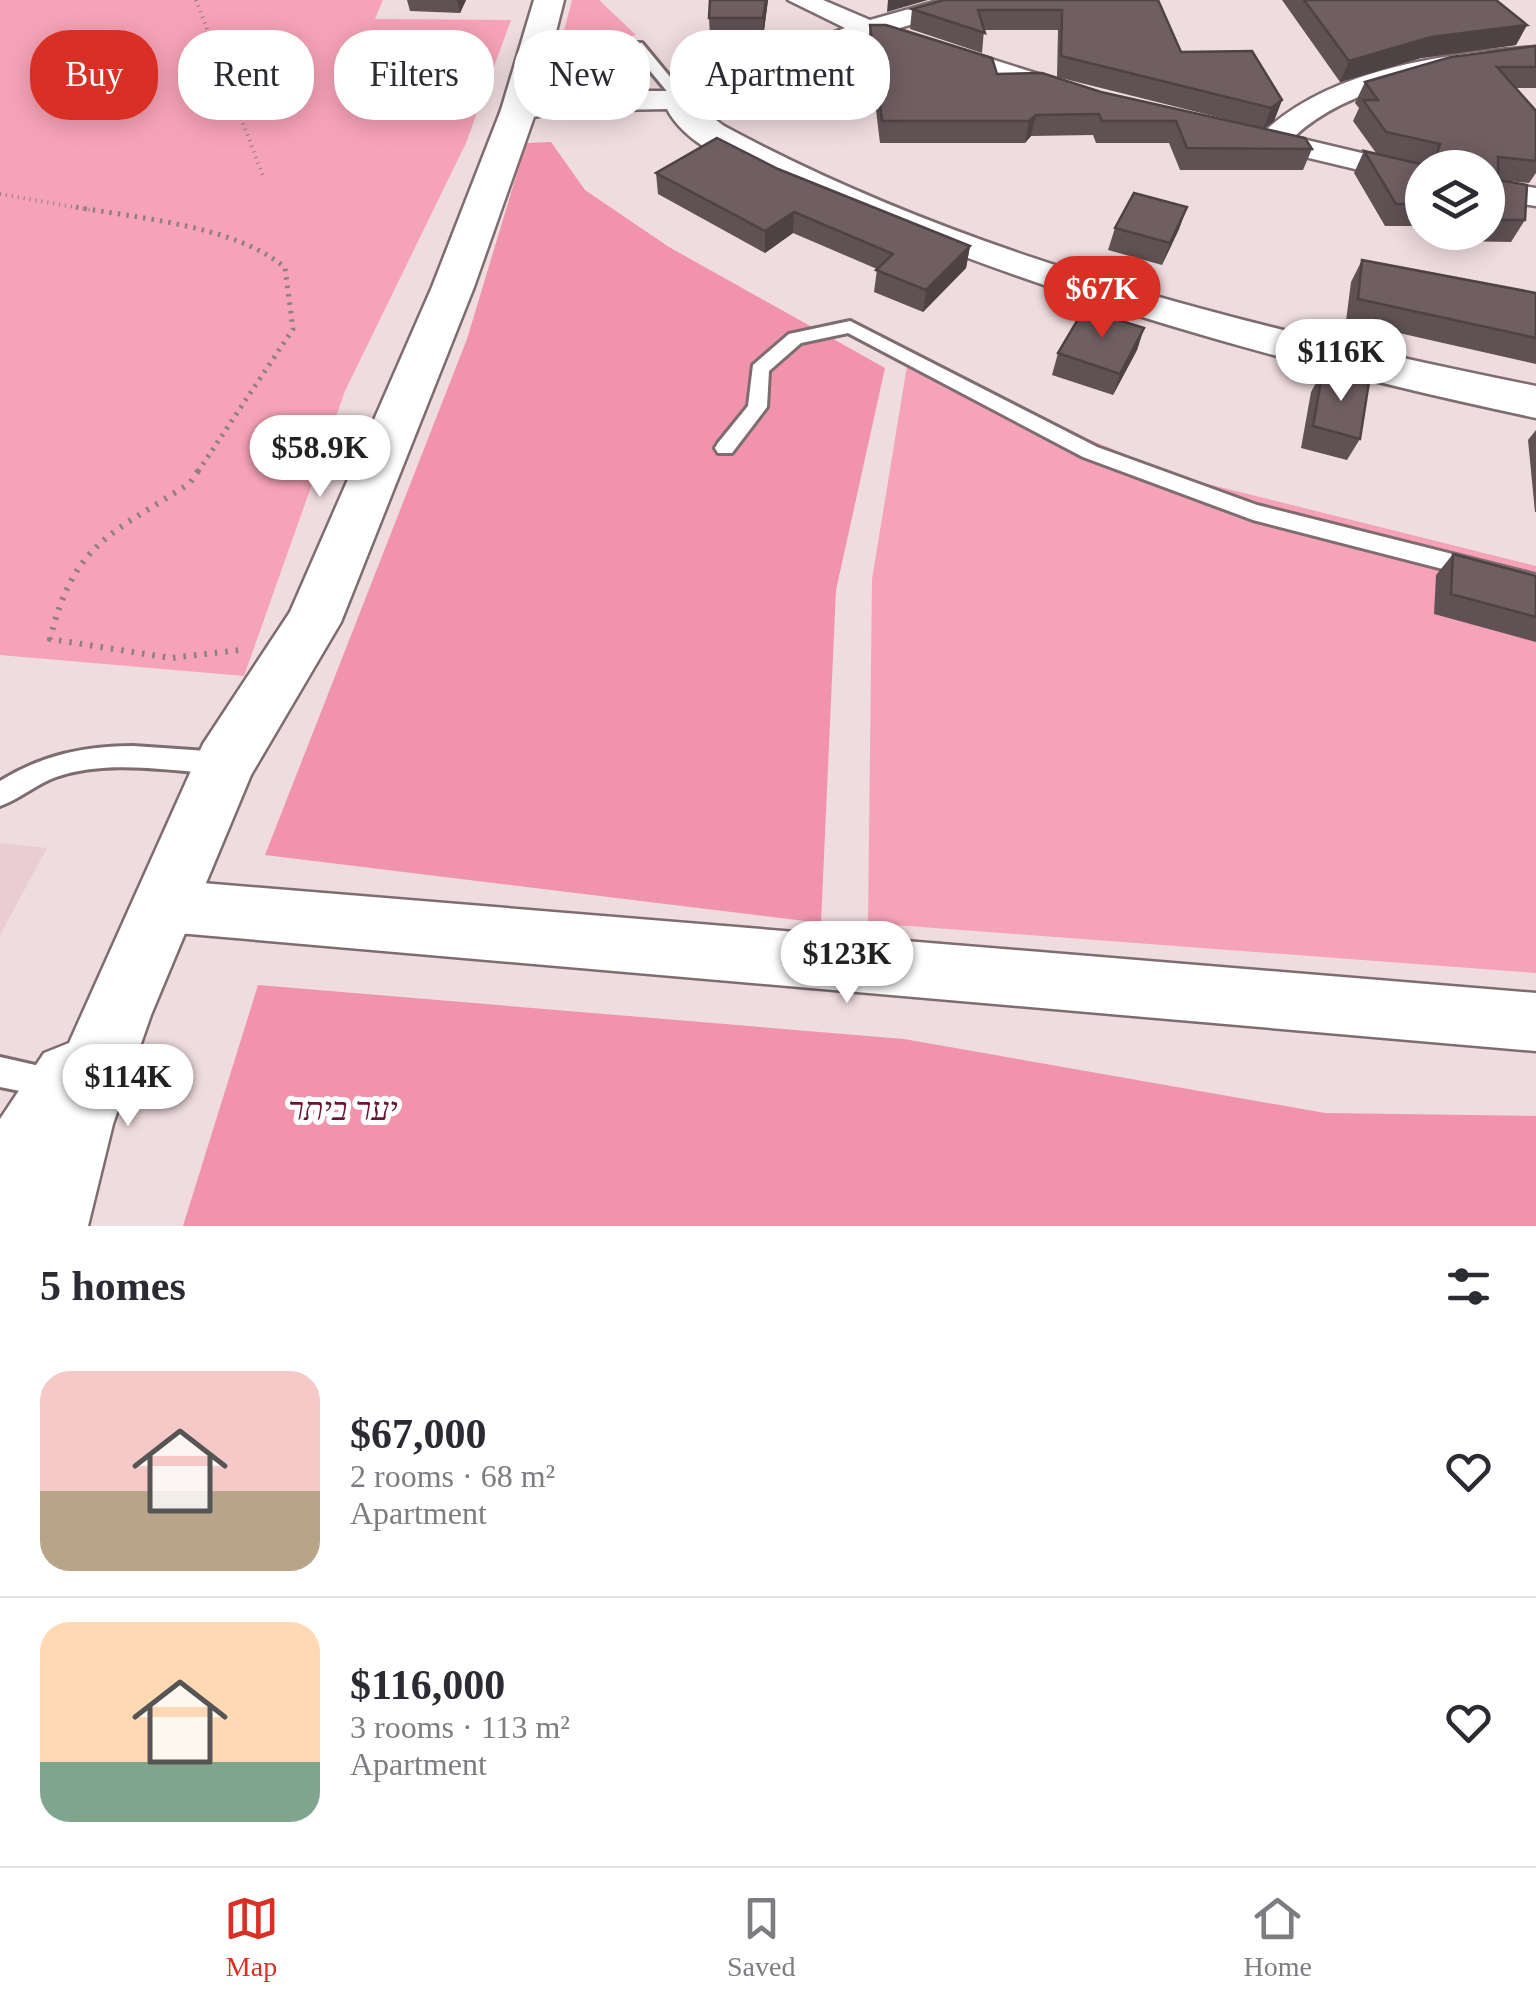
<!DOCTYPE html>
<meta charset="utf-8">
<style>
:root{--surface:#fff;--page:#f2f2f3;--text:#2b2b33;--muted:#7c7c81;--line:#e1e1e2;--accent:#d93025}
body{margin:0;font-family:"Times New Roman","Noto Sans Hebrew",serif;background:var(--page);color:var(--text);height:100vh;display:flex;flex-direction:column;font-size:38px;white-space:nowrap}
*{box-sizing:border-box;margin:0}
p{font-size:32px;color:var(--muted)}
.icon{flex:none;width:55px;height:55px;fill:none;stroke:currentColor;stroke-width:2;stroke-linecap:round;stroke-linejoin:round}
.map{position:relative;height:1226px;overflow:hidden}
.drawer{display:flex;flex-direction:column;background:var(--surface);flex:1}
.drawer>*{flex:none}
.top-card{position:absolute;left:30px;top:30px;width:1000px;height:90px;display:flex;gap:20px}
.tools{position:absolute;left:1405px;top:150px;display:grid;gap:20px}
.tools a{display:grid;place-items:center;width:100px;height:100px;border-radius:50%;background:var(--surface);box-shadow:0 5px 25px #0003;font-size:50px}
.price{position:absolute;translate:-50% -85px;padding:0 22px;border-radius:35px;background:#fff;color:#222;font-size:32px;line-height:65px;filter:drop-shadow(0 2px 5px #0008)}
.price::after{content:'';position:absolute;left:50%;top:60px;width:30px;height:22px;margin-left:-15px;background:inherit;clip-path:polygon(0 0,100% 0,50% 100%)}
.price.active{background:var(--accent);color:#fff}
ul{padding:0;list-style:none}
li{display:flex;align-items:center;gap:30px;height:250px;padding:0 40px}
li+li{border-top:2px solid var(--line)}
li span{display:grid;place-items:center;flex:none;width:280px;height:200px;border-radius:30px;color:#555}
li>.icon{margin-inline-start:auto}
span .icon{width:120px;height:120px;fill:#fffc;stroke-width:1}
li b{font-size:42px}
h2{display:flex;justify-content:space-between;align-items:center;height:120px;padding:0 40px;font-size:42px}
.tag{padding:0 35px;border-radius:40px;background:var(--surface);box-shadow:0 5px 25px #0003;font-size:35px;line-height:90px}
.tag.active{background:var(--accent);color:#fff}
.menu{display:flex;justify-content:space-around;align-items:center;height:140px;border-top:2px solid var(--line);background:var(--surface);font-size:28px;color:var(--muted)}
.menu a{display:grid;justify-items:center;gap:5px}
.menu .active{color:var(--accent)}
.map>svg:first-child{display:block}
</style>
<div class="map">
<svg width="1536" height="1226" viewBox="0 0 1536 1226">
<rect width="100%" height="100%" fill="#efdcdf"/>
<path fill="#e9cdd2" d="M0 843 47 848 0 935Z"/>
<path fill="#f7a3b7" d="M0 0H383L375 19 511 20 466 143 345 391 244 676 0 655Z
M572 0H599L636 35 614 42 611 51 645 86C618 95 574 97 551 81Z
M907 366 1184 478 1536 566V973L868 923 872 579Z"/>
<path fill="#f194ab" d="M551 142 585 190 669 247 885 368 836 590 821 923 265 855 467 339 526 143Z
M258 985 904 1039 1325 1113 1536 1116V1226H183Z"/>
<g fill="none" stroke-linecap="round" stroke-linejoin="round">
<defs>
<path id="lane" d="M632 43H642L685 95V101H675L632 49Z
M850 321 1097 447 1257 505 1536 575V593L1253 520 1083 457 848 333 801 343 769 371 767 407 732 453H718L715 448 718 443 748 406 753 365 789 334Z
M133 746 222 752 231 755 234 763 231 771 222 774C168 771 108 759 56 777 36 784 20 799 0 806V781C42 755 85 746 133 746Z
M0 1057 66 1072 70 1083 66 1094 55 1098 0 1087Z"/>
<path id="street" d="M788 0H823L870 20 941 0H982L978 5 896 29 1073 85 1077 91 1073 97H1053L869 38 690 104H670L666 98 670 92 845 28Z
M1536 47V63C1458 69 1353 81 1294 137L1425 168 1422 185 1242 142 1237 136 1252 127 1266 130C1334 68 1447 53 1536 47Z
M1488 181 1536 188V206L1488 199Z
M166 880 1536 993V1051L166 932 147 925 139 906 147 887Z"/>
<path id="secondary" d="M534 0H564L540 95 562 91H692L704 111 724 126C972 260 1262 331 1536 386V418C1286 365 1042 296 807 193 763 174 690 154 667 109L562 111 534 117 474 287 341 622 251 775 151 1015 113 1124 88 1226H0V1119L44 1053 69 1043 203 744 290 612 432 287 501 110Z"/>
</defs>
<use href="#lane" stroke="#7d6c70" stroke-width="6"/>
<use href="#street" stroke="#7d6c70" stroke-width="5"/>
<use href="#secondary" stroke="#7d6c70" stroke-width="5"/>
<path stroke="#8d7f82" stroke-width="4" stroke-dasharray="1 5" stroke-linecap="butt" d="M196 0 263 176
M0 194 91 210"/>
<path stroke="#8d7f82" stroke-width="5" stroke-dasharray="2.5 6" stroke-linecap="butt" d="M76 207C137 218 238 226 285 268L293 329 197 473"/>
<path stroke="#8d7f82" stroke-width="6" stroke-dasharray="2.5 8" stroke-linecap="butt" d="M198 471 190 483C112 534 74 542 50 639L171 658 240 650"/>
<use href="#lane" fill="#fff" fill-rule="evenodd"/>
<use href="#street" fill="#fff" fill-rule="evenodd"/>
<use href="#secondary" fill="#fff" fill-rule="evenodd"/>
</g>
<path fill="#5f5154" d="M407 0H466L460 13 410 11Z
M768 0 763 38 710 37 709 18Z
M1158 0 1181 52 1282 100 1274 121 1264 129 1312 149 1303 170H1180L1169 143H1096L1093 135 1031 136 1025 143H880L868 45 870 25 997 74 1101 92 1245 124 1057 77 1058 30H984L982 53 910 29 912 9Z
M1282 0H1496L1527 25 1516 45 1421 58 1340 82Z
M1536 46V88H1516L1536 111V173L1529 183 1498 180 1525 220 1511 242 1457 241 1451 232H1488V168H1422V226H1385L1354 173 1364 151 1376 153 1353 121 1359 108 1355 103 1365 82Z
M778 169 970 246 966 268 923 312 874 292 877 269 793 233 765 253 658 194 656 173Z
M1187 207 1179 229 1162 265 1108 250 1115 228Z
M1362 260 1536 293V364L1346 321 1351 282Z
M1144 328 1137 350 1113 395 1052 375 1058 353Z
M1323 370 1360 439 1347 460 1301 448 1311 392Z
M1536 430V512H1535L1528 440Z
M1453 554 1536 576V642L1434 614 1436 575Z"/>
<path fill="#4e4245" d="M457 0H466L460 13Z
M766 0H768L763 38V18Z
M888 0H928L887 12Z
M1527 25 1516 45 1421 58 1340 82 1349 61 1431 37Z
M1282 100 1274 121 1263 129 1271 108Z
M1036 115 1031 136 1025 143 1029 121Z
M1187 207 1179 229 1162 265 1170 243Z
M794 212 793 233 765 253V231Z
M970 246 966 268 923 312 926 290Z
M1144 328 1137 350 1113 395 1120 374Z"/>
<path fill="#6f5e62" stroke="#4e4245" stroke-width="2.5" d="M710 0H766L763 18H709Z
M944 0H1158L1181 52 1252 51 1282 100 1271 108 1061 56 1062 10H978L985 33 912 9Z
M1304 0H1496L1527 25 1431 37 1349 61Z
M870 25H886L992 58 997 74 1042 73 1101 92 1305 138 1312 149 1187 148 1176 121H1102L1099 114 1036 115 1029 121H882Z
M1536 46V67H1497L1536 111V161L1498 157V180L1527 185 1525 220H1488V168H1422V204H1396L1364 151 1433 167 1440 144 1386 132 1363 100H1378L1365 82 1451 57Z
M717 138 778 169 970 246 926 290 876 270 893 254 794 212 765 231 656 173Z
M1134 193 1187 207 1170 243 1115 228Z
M1362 260 1536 293V338L1358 299Z
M1084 309 1144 328 1120 374 1058 353Z
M1323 370 1369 382 1360 439 1313 426Z
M1453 554 1536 576V617L1451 594Z"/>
<g text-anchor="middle" stroke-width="10" stroke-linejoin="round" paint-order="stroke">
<g font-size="32" font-style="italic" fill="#671633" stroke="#fff">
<text x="343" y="1120">יער ביתר</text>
</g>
</g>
</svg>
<div class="tools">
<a><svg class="icon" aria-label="layers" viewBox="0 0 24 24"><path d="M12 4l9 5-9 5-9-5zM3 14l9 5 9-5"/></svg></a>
</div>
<b class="price active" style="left:1102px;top:341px">$67K</b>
<b class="price" style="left:1341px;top:404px">$116K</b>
<b class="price" style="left:320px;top:500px">$58.9K</b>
<b class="price" style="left:847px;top:1006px">$123K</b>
<b class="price" style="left:128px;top:1129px">$114K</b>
<div class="top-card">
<a class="tag active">Buy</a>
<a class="tag">Rent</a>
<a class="tag">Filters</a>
<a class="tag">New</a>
<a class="tag">Apartment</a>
</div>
</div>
<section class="drawer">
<h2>5 homes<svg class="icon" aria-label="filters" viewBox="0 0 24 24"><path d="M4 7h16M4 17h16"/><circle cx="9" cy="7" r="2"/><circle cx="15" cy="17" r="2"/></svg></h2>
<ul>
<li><span style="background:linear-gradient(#f6c9c9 60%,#b9a48a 0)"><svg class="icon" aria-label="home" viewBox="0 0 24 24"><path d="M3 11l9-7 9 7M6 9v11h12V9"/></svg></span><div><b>$67,000</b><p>2 rooms · 68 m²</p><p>Apartment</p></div><svg class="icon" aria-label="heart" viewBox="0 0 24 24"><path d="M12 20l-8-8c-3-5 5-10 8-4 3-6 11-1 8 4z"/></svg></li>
<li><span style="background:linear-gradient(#ffd9b3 70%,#7fa58c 0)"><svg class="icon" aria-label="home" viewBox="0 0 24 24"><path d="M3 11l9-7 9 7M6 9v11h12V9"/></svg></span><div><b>$116,000</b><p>3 rooms · 113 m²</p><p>Apartment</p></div><svg class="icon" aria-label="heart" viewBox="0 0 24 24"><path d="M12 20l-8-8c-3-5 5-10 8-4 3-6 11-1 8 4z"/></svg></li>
</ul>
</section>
<nav class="menu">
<a class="active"><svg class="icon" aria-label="map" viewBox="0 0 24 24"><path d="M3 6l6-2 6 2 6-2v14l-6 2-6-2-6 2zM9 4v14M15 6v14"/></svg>Map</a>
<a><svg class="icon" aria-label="saved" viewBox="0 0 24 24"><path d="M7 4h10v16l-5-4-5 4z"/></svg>Saved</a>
<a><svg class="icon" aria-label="home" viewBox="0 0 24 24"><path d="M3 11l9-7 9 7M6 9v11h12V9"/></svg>Home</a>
</nav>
